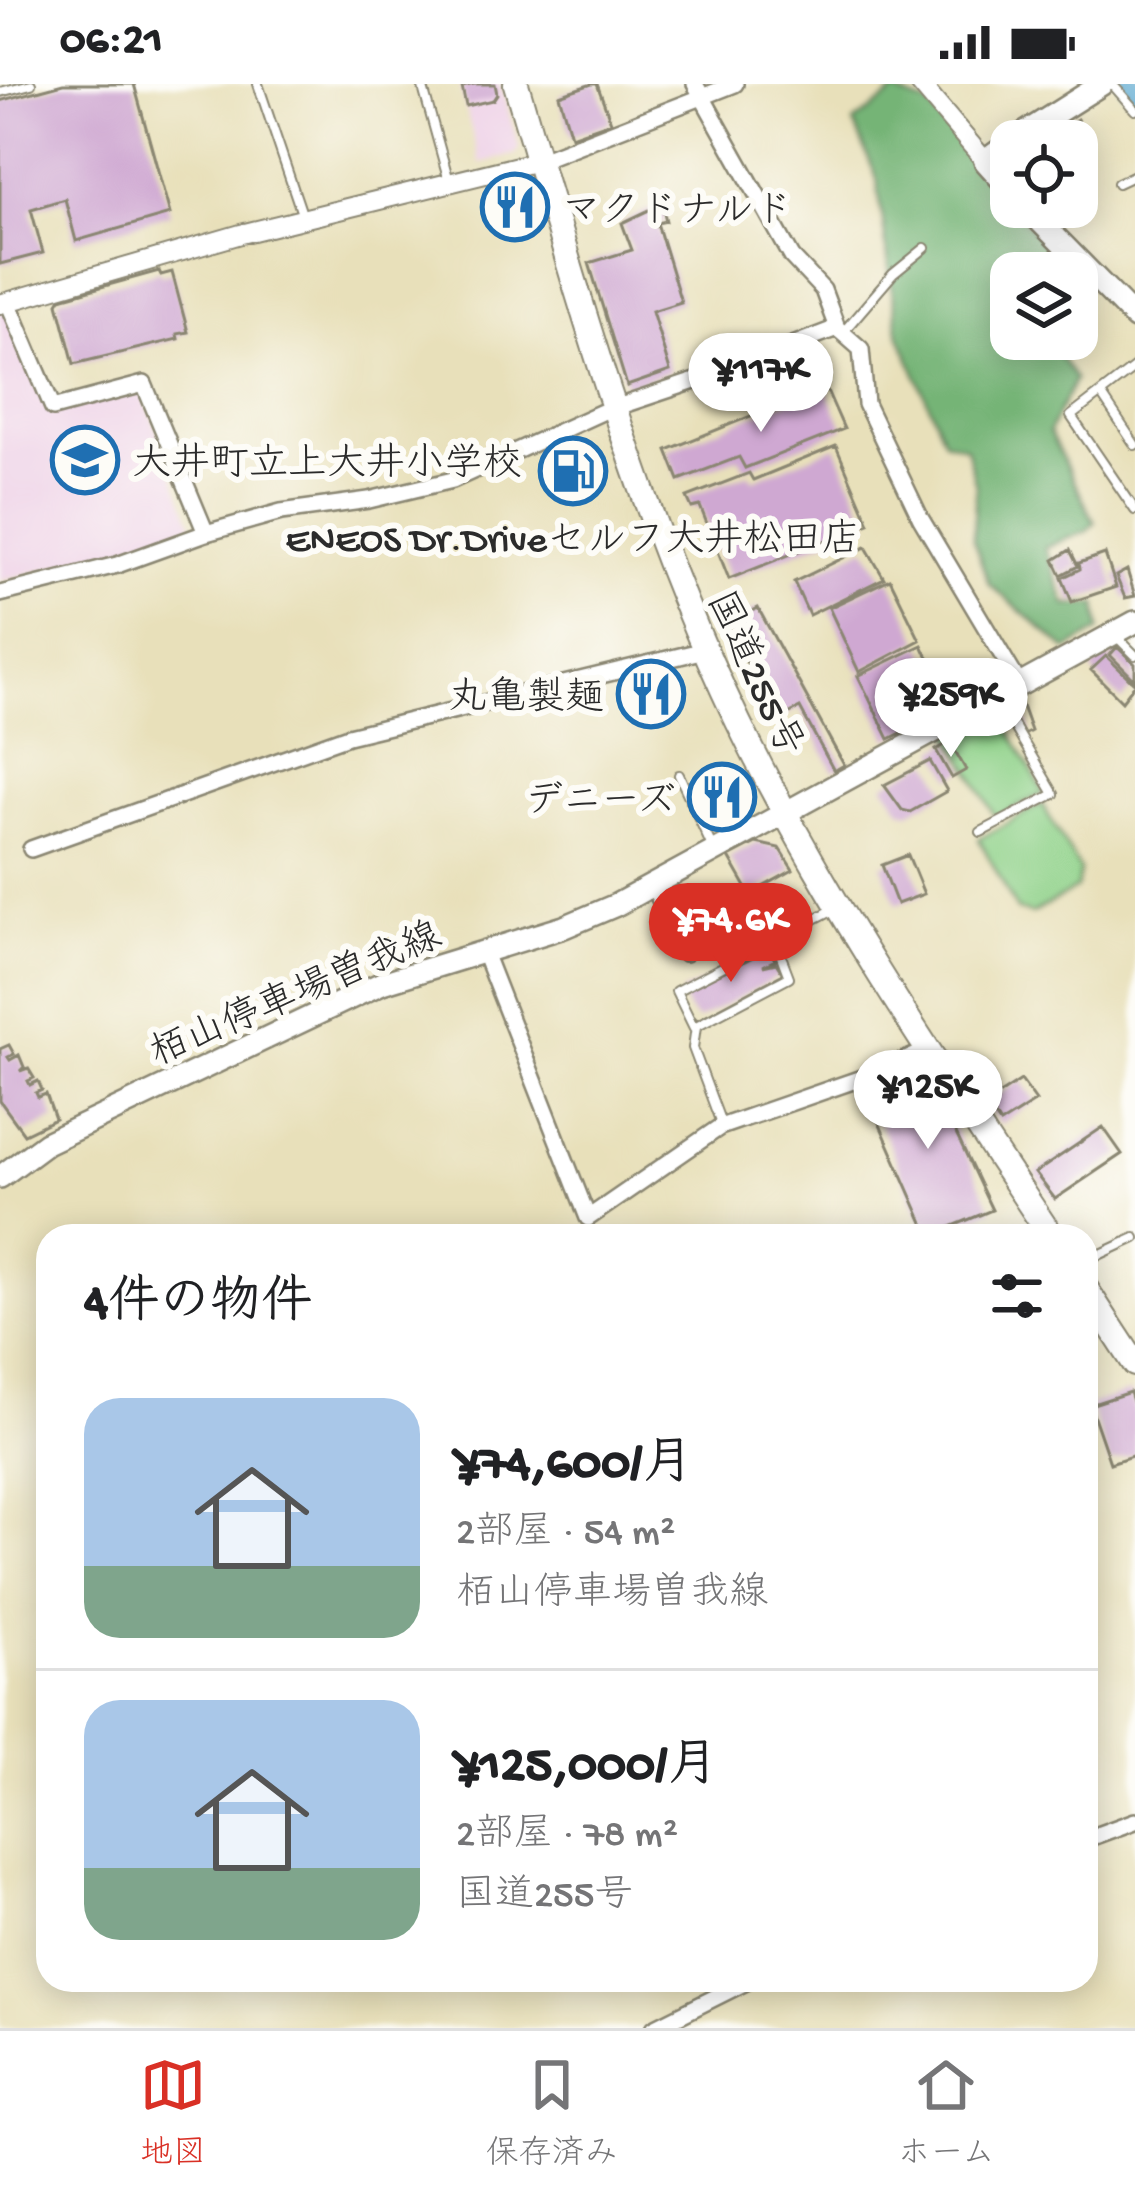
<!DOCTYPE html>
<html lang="ja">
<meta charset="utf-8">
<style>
:root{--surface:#fff;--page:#f6f6f6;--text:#202124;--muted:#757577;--line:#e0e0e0;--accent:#d93025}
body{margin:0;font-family:"Gochi Hand","Klee One",sans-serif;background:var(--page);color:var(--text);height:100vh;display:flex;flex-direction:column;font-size:45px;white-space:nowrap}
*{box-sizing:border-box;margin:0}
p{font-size:39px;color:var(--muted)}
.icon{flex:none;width:66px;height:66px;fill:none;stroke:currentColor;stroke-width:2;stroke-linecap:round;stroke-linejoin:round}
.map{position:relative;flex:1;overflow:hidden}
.sheet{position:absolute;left:36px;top:1140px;width:1062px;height:768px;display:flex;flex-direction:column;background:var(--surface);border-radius:36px;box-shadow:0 6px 30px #0003}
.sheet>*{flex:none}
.fabs{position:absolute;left:990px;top:36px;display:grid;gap:24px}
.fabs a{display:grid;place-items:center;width:108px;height:108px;border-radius:24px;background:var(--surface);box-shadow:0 6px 30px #0003;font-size:60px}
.price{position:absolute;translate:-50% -102px;padding:0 27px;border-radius:42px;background:#fff;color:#222;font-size:39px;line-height:78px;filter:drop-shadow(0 3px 6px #0008)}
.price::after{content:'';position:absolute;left:50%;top:72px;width:36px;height:27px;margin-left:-18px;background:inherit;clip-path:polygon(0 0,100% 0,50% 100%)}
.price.selected{background:var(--accent);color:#fff}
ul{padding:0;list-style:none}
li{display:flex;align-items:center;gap:36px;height:300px;padding:0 48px}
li+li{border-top:3px solid var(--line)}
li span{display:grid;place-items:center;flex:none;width:336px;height:240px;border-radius:36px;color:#555}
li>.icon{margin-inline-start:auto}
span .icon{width:144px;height:144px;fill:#fffc;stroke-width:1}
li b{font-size:51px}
h2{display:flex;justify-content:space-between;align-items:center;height:144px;padding:0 48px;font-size:51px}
.status{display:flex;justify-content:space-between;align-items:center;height:84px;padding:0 60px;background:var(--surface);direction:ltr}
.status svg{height:33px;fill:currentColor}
.menu{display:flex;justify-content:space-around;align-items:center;height:168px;border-top:3px solid var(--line);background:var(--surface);font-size:33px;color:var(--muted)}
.menu a{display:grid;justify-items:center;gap:6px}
.menu .selected{color:var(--accent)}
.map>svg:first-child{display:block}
</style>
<div class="status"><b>06:21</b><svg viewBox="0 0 49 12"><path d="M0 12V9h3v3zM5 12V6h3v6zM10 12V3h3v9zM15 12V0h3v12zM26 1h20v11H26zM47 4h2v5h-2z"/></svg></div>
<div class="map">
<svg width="1135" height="1944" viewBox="0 0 1135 1944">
<rect width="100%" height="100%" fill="#fdfcf7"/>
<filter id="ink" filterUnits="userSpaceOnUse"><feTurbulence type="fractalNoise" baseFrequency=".00833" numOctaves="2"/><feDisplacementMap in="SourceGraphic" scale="24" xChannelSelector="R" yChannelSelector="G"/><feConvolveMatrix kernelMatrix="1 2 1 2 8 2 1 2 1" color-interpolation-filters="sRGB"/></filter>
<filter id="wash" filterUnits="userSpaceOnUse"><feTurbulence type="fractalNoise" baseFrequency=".004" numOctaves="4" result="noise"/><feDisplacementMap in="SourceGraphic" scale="48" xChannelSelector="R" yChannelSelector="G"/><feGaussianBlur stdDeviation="2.7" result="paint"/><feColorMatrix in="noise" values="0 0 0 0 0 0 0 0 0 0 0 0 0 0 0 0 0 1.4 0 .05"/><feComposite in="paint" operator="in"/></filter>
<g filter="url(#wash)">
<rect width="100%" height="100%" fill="#e8e0ba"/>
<path fill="#eed0e7" d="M500 0 519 63 516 70 480 79 460 2Z
M9 225 50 327 141 305 193 441 115 468 0 497V228Z"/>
<path fill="#90d28a" stroke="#5e7e5a" stroke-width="3" d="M996 622 1044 709 996 734 949 648Z
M1042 720 1080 786 1077 804 1032 830 1017 826 979 755Z"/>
<path fill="#74b476" stroke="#507050" stroke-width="3" d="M895 8 928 21 1011 123 1072 189H1011V255H1047L1075 295 1049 348 1095 439 1085 448 1045 463 1066 521 1097 520 1100 546 1067 566 989 500 973 455 976 402 966 363 944 356 898 247 877 95 854 39Z"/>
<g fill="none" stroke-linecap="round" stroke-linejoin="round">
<path stroke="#56a6d0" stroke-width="27" d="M1132 0 1135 3"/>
</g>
<g id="blocks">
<path fill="#cfa8d2" d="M63 0H134L170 130 76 157 65 115 31 125 43 169 0 180V17Z
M474 0H495L497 10 493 16 466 22 462 3Z
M592 0H597L611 38 571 52 559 11Z
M1077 35 1088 54 1077 60 1065 42Z
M521 109 530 134 509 139 502 113Z
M662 120 666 137 657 139 681 218 652 227 670 287 627 302 589 179 632 166 622 139Z
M159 187 161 191 172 188 188 248 177 250 178 255 74 280 58 219 61 214Z
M825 302 844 345 745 384 739 373 679 396 667 366Z
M836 362 869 439 729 495 700 422 692 424 687 413 749 389 753 396Z
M866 463 884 494 809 531 794 498Z
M1070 466 1078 482 1061 491 1054 476Z
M1105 470 1116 503 1072 518 1062 494 1080 485 1079 479Z
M1127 486 1135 512 1125 514 1116 492Z
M890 495 920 556 859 588 829 524Z
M758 524 844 681 834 687 800 624 778 635 726 541Z
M922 561 952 624 889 655 858 592Z
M1117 563 1135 580V596L1110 571Z
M1106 572 1135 600 1122 617 1091 586Z
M655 588 671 621 647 632 631 598Z
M1018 611 1031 647 1024 651 1006 618Z
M950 658 966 686 952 694 936 666Z
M930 677 947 707 910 728 902 726 884 701Z
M735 686 753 718 707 740 692 708Z
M756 759 779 764 793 786 750 810 729 773Z
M908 771 924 810 897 820 882 781Z
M769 865 775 876 763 882 776 879 783 890 697 936 687 925 681 909Z
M9 961 14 970 8 973 10 976 19 971 24 983 20 987 28 984 34 994 28 997 30 1001 38 997 42 1006 36 1009 38 1013 46 1010 55 1035 24 1050 0 1017V965Z
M925 984 992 1126 929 1152 866 1009Z
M1021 996 1036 1017 1000 1040 986 1019Z
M1103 1043 1122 1070 1055 1115 1035 1089Z
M1130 1308 1135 1324V1371L1110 1379 1090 1321Z"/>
</g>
</g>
<g filter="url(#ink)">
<use href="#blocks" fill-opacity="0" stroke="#8a8672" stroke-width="3"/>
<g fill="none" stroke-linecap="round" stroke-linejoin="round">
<defs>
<path id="service" d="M258 0 303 133
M422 0 449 97
M1112 0 1135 26
M0 8 31 0
M1118 99 1135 91
M844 247 893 190 925 164
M1135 283 1071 332 1135 426
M1101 310 1135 361
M1114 550 1135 571
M679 691 714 767
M981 748 1054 710 998 615
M694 944 676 907 834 825
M722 1042 693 964 696 942 789 893 775 856
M1086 1177 1135 1154"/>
<path id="minor" d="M695 0 792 173 823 206 837 244 861 265 866 320 921 435 1020 601
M538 77 735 0
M8 218 53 324 144 300 206 449
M0 510 117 481 206 449 281 428 369 416 453 396 602 328 725 287 837 244
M31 765 348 652 705 566
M653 801 685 869
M483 866 588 1134 720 1043 876 989 928 966
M1086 1755 1135 1737
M654 1944 750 1896"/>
<path id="tertiary" d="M920 0 985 77
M0 220 241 150 538 77"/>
<path id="secondary" d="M1012 57 1102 0
M1011 58 985 77 1011 106
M1026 123 1135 234
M0 1093 46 1059 382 899 564 843 616 821 1135 538"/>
<path id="trunk" d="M516 0C582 225 646 456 752 666 837 835 946 994 1051 1152
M1086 1205 1135 1280"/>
</defs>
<use href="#service" stroke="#8a8672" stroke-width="12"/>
<use href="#minor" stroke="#8a8672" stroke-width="20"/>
<use href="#tertiary" stroke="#8a8672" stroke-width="22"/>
<use href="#secondary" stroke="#8a8672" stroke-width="26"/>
<use href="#trunk" stroke="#8a8672" stroke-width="28"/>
<use href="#service" stroke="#fff" stroke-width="8"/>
<use href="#minor" stroke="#fff" stroke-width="15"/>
<use href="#tertiary" stroke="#fff" stroke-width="18"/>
<use href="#secondary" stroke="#fff" stroke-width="21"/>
<use href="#trunk" stroke="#fff" stroke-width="24"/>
</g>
</g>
<defs>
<symbol id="restaurant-ring" viewBox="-11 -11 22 22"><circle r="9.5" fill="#fdfcf7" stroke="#1f6fb2" stroke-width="1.5"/><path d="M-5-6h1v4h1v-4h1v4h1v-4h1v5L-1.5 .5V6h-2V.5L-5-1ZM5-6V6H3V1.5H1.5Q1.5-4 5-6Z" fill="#1f6fb2"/></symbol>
<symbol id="school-ring" viewBox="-11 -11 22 22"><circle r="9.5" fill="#fdfcf7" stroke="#1f6fb2" stroke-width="1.5"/><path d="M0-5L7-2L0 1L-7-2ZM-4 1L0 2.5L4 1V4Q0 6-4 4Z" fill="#1f6fb2"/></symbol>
<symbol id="fuel-ring" viewBox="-11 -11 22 22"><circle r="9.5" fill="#fdfcf7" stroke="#1f6fb2" stroke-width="1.5"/><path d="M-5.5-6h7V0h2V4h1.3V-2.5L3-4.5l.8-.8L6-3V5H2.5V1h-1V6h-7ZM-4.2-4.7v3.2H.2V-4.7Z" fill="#1f6fb2"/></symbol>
</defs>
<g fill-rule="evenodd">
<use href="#restaurant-ring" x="477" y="85" width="76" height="76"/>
<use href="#school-ring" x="47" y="338" width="76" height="76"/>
<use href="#fuel-ring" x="535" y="349" width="76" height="76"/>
<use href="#restaurant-ring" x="613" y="572" width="76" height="76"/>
<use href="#restaurant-ring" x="684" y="675" width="76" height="76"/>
</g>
<g text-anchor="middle" stroke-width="12" stroke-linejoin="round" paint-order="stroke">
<g font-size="39" fill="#2b2b2b" stroke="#fdfcf7" text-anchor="start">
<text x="562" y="137">マクドナルド</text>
<text x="132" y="390">大井町立上大井小学校</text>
<text x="573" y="466" text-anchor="middle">ENEOS Dr.Driveセルフ大井松田店</text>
<text x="604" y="624" text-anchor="end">丸亀製麺</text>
<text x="676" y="727" text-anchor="end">デニーズ</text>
</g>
<g font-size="39" fill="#2b2b2b" stroke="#fdfcf7">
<text transform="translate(758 588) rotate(65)" y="14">国道255号</text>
<text transform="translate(294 907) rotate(-23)" y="14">栢山停車場曽我線</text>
</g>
</g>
</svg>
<div class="fabs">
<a><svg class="icon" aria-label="locate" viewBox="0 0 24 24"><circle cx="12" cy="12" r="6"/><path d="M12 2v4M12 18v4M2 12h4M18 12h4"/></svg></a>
<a><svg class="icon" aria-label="layers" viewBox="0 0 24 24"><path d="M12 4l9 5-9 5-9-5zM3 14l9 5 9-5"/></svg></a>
</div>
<b class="price" style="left:761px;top:351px">¥117K</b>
<b class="price" style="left:951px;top:676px">¥259K</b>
<b class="price selected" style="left:731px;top:901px">¥74.6K</b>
<b class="price" style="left:928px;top:1068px">¥125K</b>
<section class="sheet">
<h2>4件の物件<svg class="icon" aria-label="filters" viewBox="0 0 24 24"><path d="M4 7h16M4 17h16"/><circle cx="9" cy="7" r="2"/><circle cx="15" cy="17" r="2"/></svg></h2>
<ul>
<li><span style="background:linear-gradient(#a9c7e8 70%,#7fa58c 0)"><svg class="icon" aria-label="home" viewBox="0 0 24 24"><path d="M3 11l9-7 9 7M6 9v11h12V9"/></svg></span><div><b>¥74,600/月</b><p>2部屋 · 54 m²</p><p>栢山停車場曽我線</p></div></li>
<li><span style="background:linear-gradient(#a9c7e8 70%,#7fa58c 0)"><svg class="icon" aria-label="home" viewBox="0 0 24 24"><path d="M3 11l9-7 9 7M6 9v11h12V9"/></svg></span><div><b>¥125,000/月</b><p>2部屋 · 78 m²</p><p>国道255号</p></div></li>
</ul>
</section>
</div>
<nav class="menu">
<a class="selected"><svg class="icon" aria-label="map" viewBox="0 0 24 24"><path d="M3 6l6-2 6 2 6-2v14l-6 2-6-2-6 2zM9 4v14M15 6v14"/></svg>地図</a>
<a><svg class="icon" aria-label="saved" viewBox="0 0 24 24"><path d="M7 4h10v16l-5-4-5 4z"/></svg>保存済み</a>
<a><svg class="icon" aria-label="home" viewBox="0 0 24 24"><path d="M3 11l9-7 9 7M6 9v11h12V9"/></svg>ホーム</a>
</nav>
